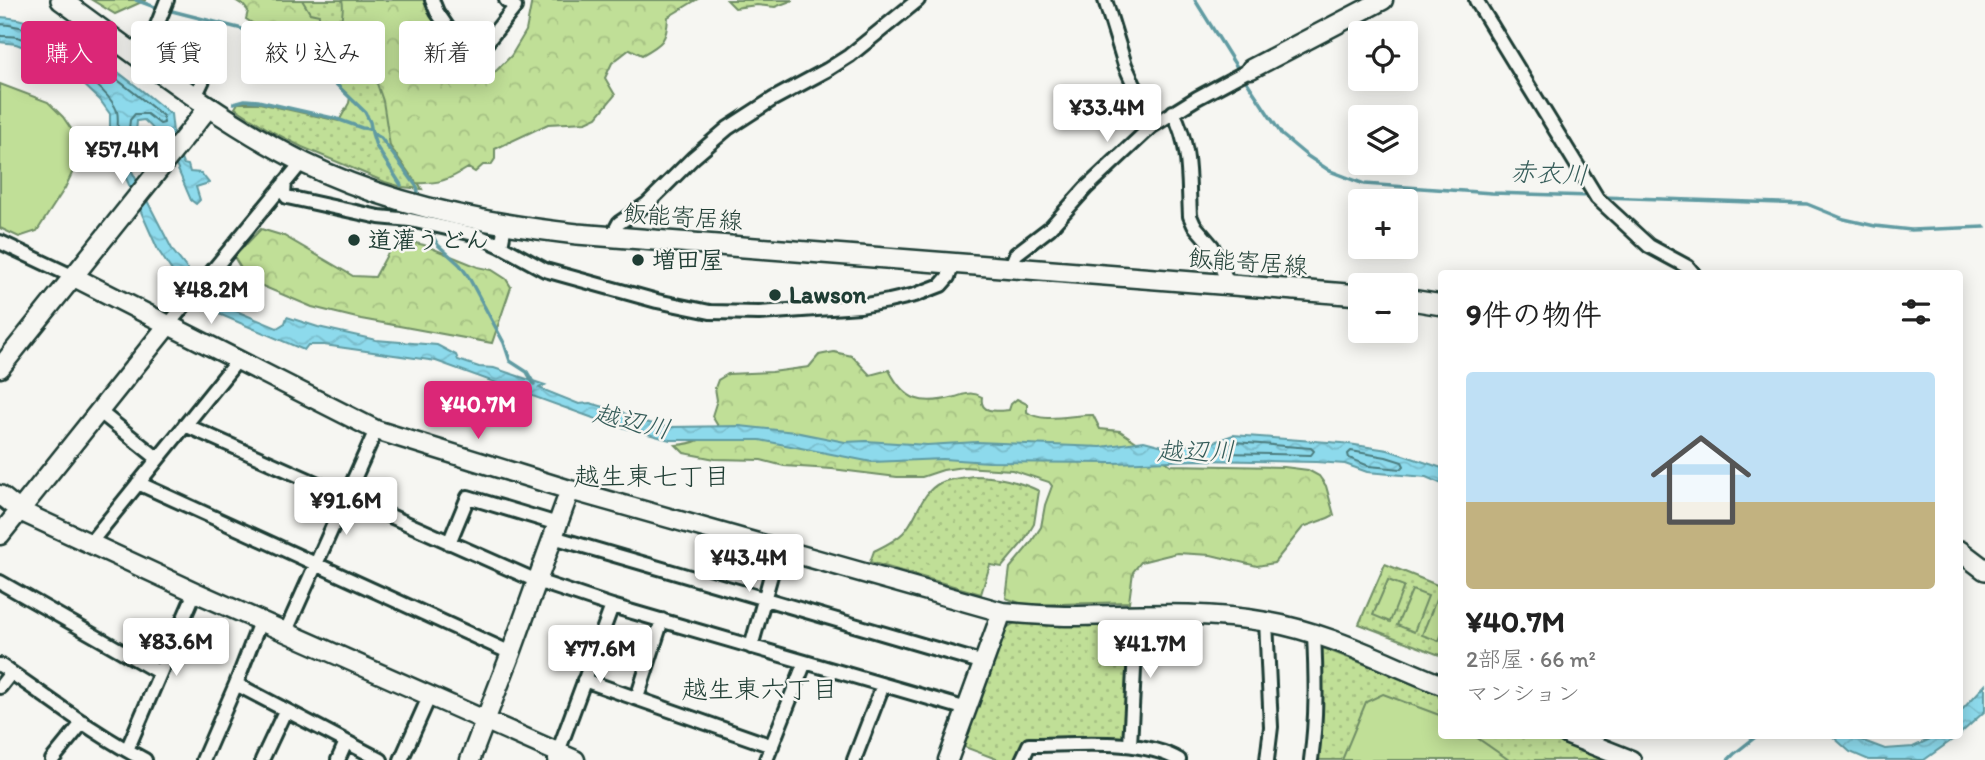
<!DOCTYPE html>
<html lang="ja">
<meta charset="utf-8">
<style>
:root{--surface:#fff;--page:#f2f2f2;--text:#222;--muted:#767676;--accent:#db2777}
body{margin:0;font-family:Itim,"Klee One",sans-serif;background:var(--page);color:var(--text);height:100vh;display:flex;flex-direction:column;font-size:26px;white-space:nowrap}
*{box-sizing:border-box;margin:0}
p{font-size:23px;color:var(--muted)}
.icon{flex:none;width:38px;height:38px;fill:none;stroke:currentColor;stroke-width:2;stroke-linecap:round;stroke-linejoin:round}
.map{position:relative;flex:1;overflow:hidden}
.sheet{position:absolute;left:1438px;top:270px;width:525px;height:469px;display:flex;flex-direction:column;background:var(--surface);border-radius:7px;box-shadow:0 4px 18px #0003}
.sheet>*{flex:none}
.hud{position:absolute;left:21px;top:21px;width:665px;height:63px;display:flex;gap:14px}
.controls{position:absolute;left:1348px;top:21px;display:grid;gap:14px}
.controls a{display:grid;place-items:center;width:70px;height:70px;border-radius:7px;background:var(--surface);box-shadow:0 4px 18px #0003;font-size:35px}
.price{position:absolute;translate:-50% -60px;padding:0 16px;border-radius:7px;background:#fff;color:#222;font-size:23px;line-height:46px;filter:drop-shadow(0 2px 4px #0008)}
.price::after{content:'';position:absolute;left:50%;top:42px;width:21px;height:16px;margin-left:-10px;background:inherit;clip-path:polygon(0 0,100% 0,50% 100%)}
.price.on{background:var(--accent);color:#fff}
ul{padding:0;list-style:none}
li{display:grid;align-content:center;gap:14px;height:371px;padding:0 28px}
li span{display:grid;place-items:center;height:217px;border-radius:7px;color:#555}
li>.icon{margin-inline-start:auto}
span .icon{width:126px;height:126px;fill:#fffc;stroke-width:1}
li b{font-size:30px}
h2{display:flex;justify-content:space-between;align-items:center;height:84px;padding:0 28px;font-size:30px}
.tag{padding:0 24px;border-radius:7px;background:var(--surface);box-shadow:0 4px 18px #0003;font-size:24px;line-height:63px}
.tag.on{background:var(--accent);color:#fff}
.map>svg:first-child{display:block}
</style>
<div class="map">
<svg width="1985" height="760" viewBox="0 0 1985 760">
<defs>
<pattern id="grass-dots" width="8" height="8" patternUnits="userSpaceOnUse" patternTransform="scale(1.75)"><rect width="8" height="8" fill="#c0df97"/><path d="M2 2h.1M6 6h.1" fill="none" stroke="#a5c083" stroke-width="1.8" stroke-linecap="round"/></pattern>
<pattern id="forest-crowns" width="20" height="18" patternUnits="userSpaceOnUse" patternTransform="scale(1.75)"><rect width="20" height="18" fill="#c0df97"/><path d="M2 6a3 3 0 1 1 6 0M12 15a3 3 0 1 1 6 0" fill="none" stroke="#a5c083"/></pattern>
<pattern id="water-waves" width="16" height="10" patternUnits="userSpaceOnUse" patternTransform="scale(1.75)"><rect width="16" height="10" fill="#8ddaec"/><path d="M0 5q4-4 8 0t8 0" fill="none" stroke="#79bccb"/></pattern>
</defs>
<rect width="100%" height="100%" fill="#f6f6f2"/>
<filter id="ink" filterUnits="userSpaceOnUse"><feTurbulence type="fractalNoise" baseFrequency=".0143" numOctaves="2"/><feDisplacementMap in="SourceGraphic" scale="14" xChannelSelector="R" yChannelSelector="G"/><feConvolveMatrix kernelMatrix="1 2 1 2 8 2 1 2 1" color-interpolation-filters="sRGB"/></filter>
<g filter="url(#ink)">
<path fill="url(#grass-dots)" stroke="#708e66" stroke-width="2" d="M263 0H426L441 31 408 165 422 189 402 187 385 182 302 147 271 131 235 108 238 103H259L339 121 349 103 350 97 304 52 267 27Z
M973 476C994 476 1019 481 1039 491L1034 524 1024 541 1002 567 990 565 981 594 870 562 874 551C884 546 895 541 903 533 918 518 920 493 940 483 949 478 962 478 973 476Z
M1385 564 1442 587V656L1359 624Z
M1015 623 1069 626 1127 624 1130 629 1126 736 1122 740H1025L1015 760H999L962 746 1006 628Z
M1320 647 1442 694V735H1543L1606 760H1316L1323 696Z"/>
<path fill="url(#forest-crowns)" stroke="#708e66" stroke-width="2" d="M92 0H146L115 14Z
M235 0H302L310 13 319 15V23L316 33 302 37 296 47 318 65 317 72 304 80 298 78 266 32 246 19 248 11 244 6Z
M342 0H425C437 23 453 44 466 67L491 76 511 56 526 31 532 0H696L668 17C667 41 662 44 642 55L630 49 612 63 605 78 615 95 597 117 586 122 548 124 495 149V159L491 165H483L475 172 468 168C449 180 438 184 416 183L390 146 383 101 373 72 370 54 358 40C324 45 348 19 342 0Z
M727 0H793L775 7 757 5 735 8Z
M261 229 284 236 353 276 375 277 389 251 411 242 424 245 478 267 492 270 506 279 511 287 492 343 361 319 312 307 248 280 234 257Z
M834 352 852 356 870 375 889 370C905 401 921 406 955 397 966 394 972 391 982 397 979 414 998 411 1009 410L1011 404 1017 399 1027 404V412C1042 424 1075 414 1093 415L1100 429 1120 431 1171 465 1284 467 1308 470 1319 476 1326 486 1334 515 1328 518 1303 527 1274 563 1257 566 1211 555 1177 553 1141 562 1133 572 1129 602 1025 605 1006 598 1010 568 1030 544 1041 527 1045 505 1052 486 1049 482 1012 470 963 467 943 470 922 477H897L832 469 784 466 761 460 715 459 684 453 676 445C694 444 705 439 718 426L712 416 717 400 715 388 718 380 728 374 772 372 809 367 819 355Z"/>
<path fill="#c0df97" stroke="#708e66" stroke-width="2" d="M0 84 48 102 63 117 76 136 78 151 76 165 65 188 37 231 19 237 0 228Z
M1388 580 1404 586 1390 622 1373 615Z
M1412 590 1428 596 1414 632 1397 625Z
M1436 600 1442 602V633L1439 641 1422 635Z
M1383 694 1442 716V735H1473L1509 760H1342L1366 702Z"/>
<path fill="url(#water-waves)" stroke="#619ba2" stroke-width="2" d="M0 17C59 19 126 78 171 114L174 141 183 164 188 165 190 172 201 173 209 183 196 187 200 200 196 204 191 200C178 171 169 141 144 120L137 121 135 144 128 146 122 152 173 251 207 294 222 305 277 328 285 323 287 317 318 327 376 340 437 345 456 355 458 360 479 367 494 368 545 385 539 388 579 404 590 403 622 412 635 420 668 427 740 426 795 432 845 442 866 441 927 445 977 442 1101 447 1144 441 1167 447 1214 442 1233 435 1342 443 1388 450 1442 468V484L1426 477 1367 472 1345 464 1316 462 1199 460 1113 463 989 462 943 459 872 462 760 440H670L607 423 436 361 324 345H308L304 350 200 306 182 286 158 250 110 142V114L100 100 77 78 42 54 16 44 0 42Z
M1985 685V711L1960 734V712Z
M1831 735H1855L1861 740 1885 749 1913 747 1939 735H1959L1924 760H1869L1850 752Z"/>
<g fill="none" stroke-linecap="round" stroke-linejoin="round">
<path stroke="#4b7c7e" stroke-width="2" d="M0 24C57 27 120 81 163 116L164 123 160 124 147 114H135L130 120 128 138 119 142 117 139C117 131 119 119 117 111 107 85 43 43 17 37 11 36 5 36 0 36
M1235 442 1311 448 1314 451 1311 455 1224 453 1221 451 1223 447Z
M1351 451 1386 457 1402 462 1404 466 1401 469 1369 466 1349 458 1348 454Z"/>
<path stroke="#619ba2" stroke-width="3.5" d="M136 0 160 9
M1195 0 1233 61 1282 135 1306 155 1330 171 1364 184 1492 193 1591 196
M168 10 258 33 295 51 312 61 365 112 370 122 372 133 381 138 409 176 417 187 419 198
M234 103 245 100 258 101 337 119 362 128 371 129
M372 133 376 146 401 185
M1602 197 1807 204 1844 219 1875 226 1911 230 1985 227
M428 229 438 245 460 265 468 276 504 343 510 361 527 372 534 384
M1728 760 1734 754 1758 735"/>
<defs>
<path id="street" d="M167 0 152 38 154 44 203 80 195 97
M432 0 437 12 471 62 473 68
M1105 0 1125 65 1134 85 1158 121
M1476 0 1597 198 1649 246 1688 267 1693 273
M471 62 515 7 506 0
M1173 112C1191 147 1188 178 1190 216L1194 225 1212 246 1229 285
M285 182 284 193 287 197 379 217 410 220 474 234 501 246
M505 225 501 246 545 270 657 301 710 312 759 313 860 306 889 301 915 295 941 285 948 277 953 263
M612 236 619 223 647 204 693 158 728 128 773 99 827 70 849 56 918 0
M0 242 74 277
M1010 268 1016 254 1050 228 1086 188 1152 126 1197 98 1251 69
M168 325 302 162
M100 412 157 458
M185 425 537 581 612 606 967 709
M138 483 511 653
M553 537 984 663
M90 543 237 361
M449 543 468 497 558 524
M0 582 160 673
M1266 621 1271 727 1267 760
M286 631 376 430
M751 647 778 550
M0 665C48 697 94 734 145 760
M584 680 772 746
M236 684 381 760
M0 687 11 673
M637 698 662 620
M1130 745 1137 614
M127 750 195 592
M52 760 83 722
M203 760 236 684 260 622
M262 760 285 711
M338 760 346 742
M401 760 430 695
M555 760 612 606
M766 760 805 662
M854 760 883 685
M1022 760 1029 745C1073 745 1140 737 1179 760
M1311 760C1317 717 1316 677 1314 634"/>
<path id="secondary" d="M1251 69 1383 0
M74 277 376 430 570 490 1002 612C1025 614 1048 616 1071 616 1137 615 1203 610 1267 622 1327 632 1386 663 1442 685
M0 368 209 107
M0 495 20 511 195 592 575 760
M0 535 168 325
M1568 735 1631 760
M470 760 511 653 570 490
M948 760 1002 612"/>
<path id="primary" d="M61 0C140 57 217 119 304 163 387 204 485 224 577 234L1360 295
M1405 299 1442 305
M1960 551 1985 570"/>
</defs>
<use href="#street" stroke="#1f3d34" stroke-width="18"/>
<use href="#secondary" stroke="#1f3d34" stroke-width="23"/>
<use href="#primary" stroke="#1f3d34" stroke-width="24"/>
<use href="#street" stroke="#f6f6f2" stroke-width="12"/>
<use href="#secondary" stroke="#f6f6f2" stroke-width="18"/>
<use href="#primary" stroke="#f6f6f2" stroke-width="19"/>
</g>
</g>
<g fill="#1f3d34" stroke="#f6f6f2" stroke-width="2.5">
<circle cx="354" cy="240" r="7"/>
<circle cx="638" cy="260" r="7"/>
<circle cx="775" cy="295" r="7"/>
</g>
<g text-anchor="middle" stroke-width="5" stroke-linejoin="round" paint-order="stroke">
<g font-size="24" fill="#1f3d34" stroke="#f6f6f2">
<text transform="translate(683 217) rotate(4)" y="8">飯能寄居線</text>
<text transform="translate(1248 262) rotate(4)" y="8">飯能寄居線</text>
</g>
<g font-size="24" font-weight="bold" fill="#1f3d34" stroke="#f6f6f2" text-anchor="start">
<text x="368" y="248">道灌うどん</text>
<text x="652" y="268">増田屋</text>
<text x="789" y="303">Lawson</text>
</g>
<g font-size="26" font-style="italic" fill="#355c59" stroke="#f6f6f2">
<text transform="translate(1549 173) rotate(3)" y="9">赤衣川</text>
<text transform="translate(632 421) rotate(13)" y="9">越辺川</text>
<text x="1196" y="460">越辺川</text>
</g>
<g font-size="26" fill="#1f3d34" stroke="#f6f6f2">
<text x="652" y="485">越生東七丁目</text>
<text x="760" y="698">越生東六丁目</text>
</g>
</g>
</svg>
<div class="controls">
<a><svg class="icon" aria-label="locate" viewBox="0 0 24 24"><circle cx="12" cy="12" r="6"/><path d="M12 2v4M12 18v4M2 12h4M18 12h4"/></svg></a>
<a><svg class="icon" aria-label="layers" viewBox="0 0 24 24"><path d="M12 4l9 5-9 5-9-5zM3 14l9 5 9-5"/></svg></a>
<a>+</a>
<a>−</a>
</div>
<b class="price" style="left:1107px;top:144px">¥33.4M</b>
<b class="price" style="left:122px;top:186px">¥57.4M</b>
<b class="price" style="left:211px;top:326px">¥48.2M</b>
<b class="price on" style="left:478px;top:441px">¥40.7M</b>
<b class="price" style="left:346px;top:537px">¥91.6M</b>
<b class="price" style="left:749px;top:594px">¥43.4M</b>
<b class="price" style="left:176px;top:678px">¥83.6M</b>
<b class="price" style="left:1150px;top:680px">¥41.7M</b>
<b class="price" style="left:600px;top:685px">¥77.6M</b>
<div class="hud">
<a class="tag on">購入</a>
<a class="tag">賃貸</a>
<a class="tag">絞り込み</a>
<a class="tag">新着</a>
</div>
<section class="sheet">
<h2>9件の物件<svg class="icon" aria-label="filters" viewBox="0 0 24 24"><path d="M4 7h16M4 17h16"/><circle cx="9" cy="7" r="2"/><circle cx="15" cy="17" r="2"/></svg></h2>
<ul>
<li><span style="background:linear-gradient(#bfe0f5 60%,#c2b280 0)"><svg class="icon" aria-label="home" viewBox="0 0 24 24"><path d="M3 11l9-7 9 7M6 9v11h12V9"/></svg></span><div><b>¥40.7M</b><p>2部屋 · 66 m²</p><p>マンション</p></div></li>
</ul>
</section>
</div>
